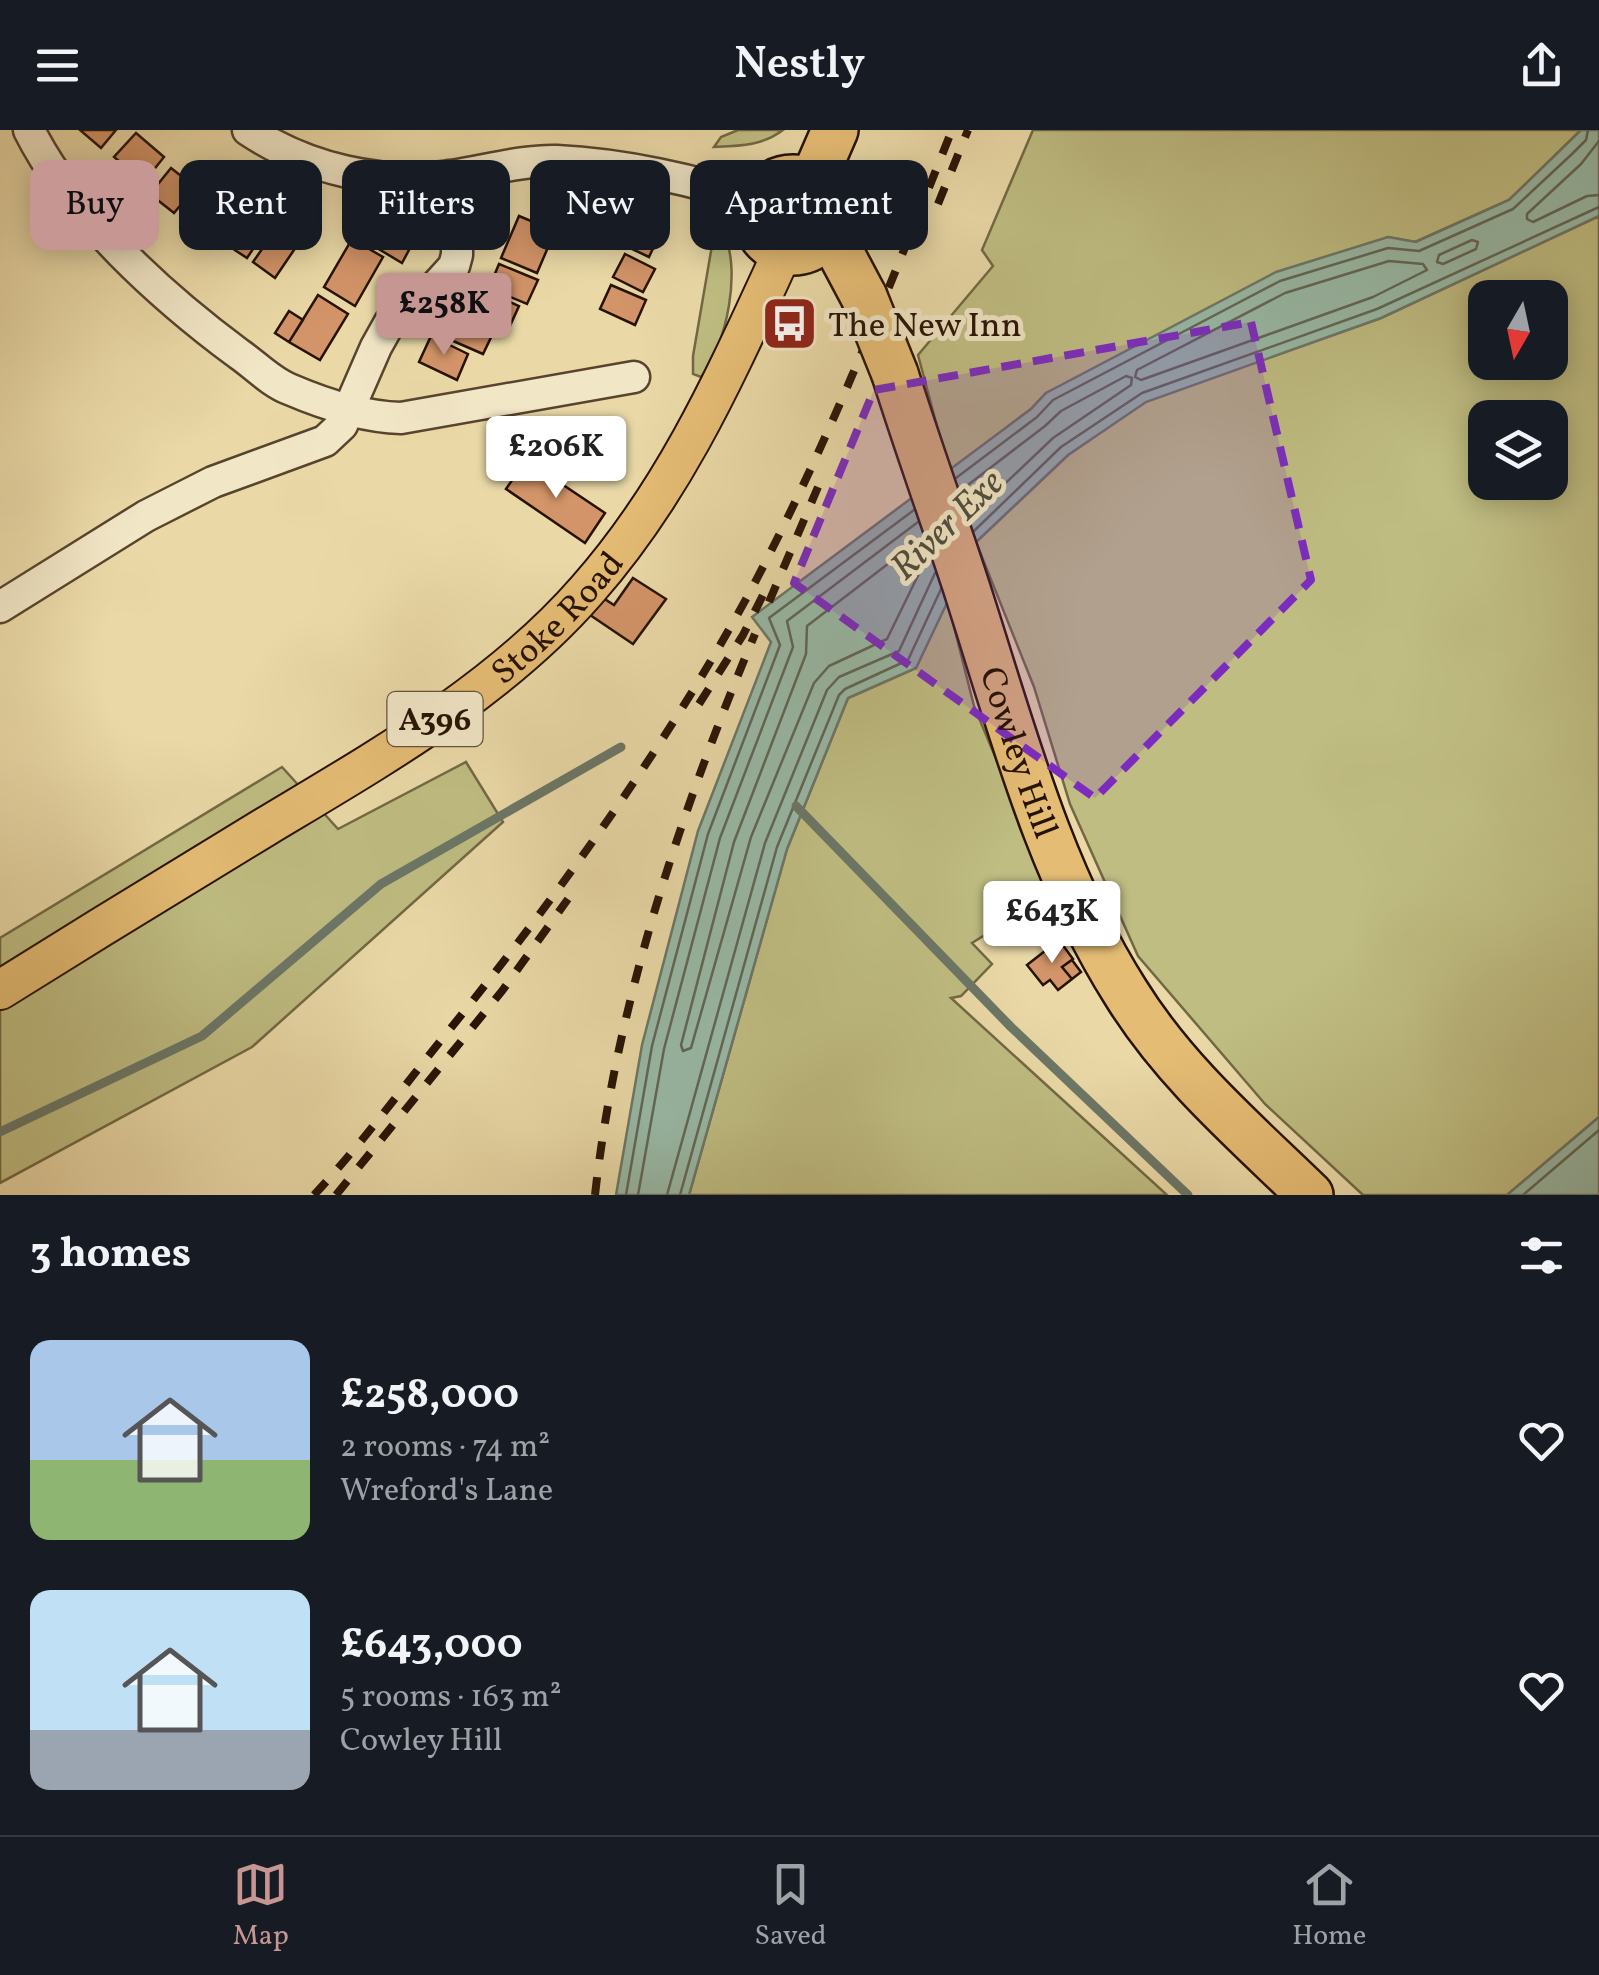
<!DOCTYPE html>
<meta charset="utf-8">
<style>
:root{--surface:#171b24;--page:#20242c;--text:#f1f3f6;--muted:#9ea1a6;--line:#363941;--accent:#c59692}
body{margin:0;font-family:Vollkorn,serif;background:var(--page);color:var(--text);height:100vh;display:flex;flex-direction:column;font-size:38px;white-space:nowrap}
*{box-sizing:border-box;margin:0}
p{font-size:32px;color:var(--muted)}
.icon{flex:none;width:55px;height:55px;fill:none;stroke:currentColor;stroke-width:2;stroke-linecap:round;stroke-linejoin:round}
.map{position:relative;height:1065px;overflow:hidden}
.details{display:flex;flex-direction:column;background:var(--surface);flex:1}
.details>*{flex:none}
.hud{position:absolute;left:30px;top:30px;width:1000px;height:90px;display:flex;gap:20px}
.needle{width:65px;rotate:189deg}
.fabs{position:absolute;left:1468px;top:150px;display:grid;gap:20px}
.fabs a{display:grid;place-items:center;width:100px;height:100px;border-radius:20px;background:var(--surface);box-shadow:0 5px 25px #0003;font-size:50px}
.price{position:absolute;translate:-50% -85px;padding:0 22px;border-radius:10px;background:#fff;color:#222;font-size:32px;line-height:65px;filter:drop-shadow(0 2px 5px #0008)}
.price::after{content:'';position:absolute;left:50%;top:60px;width:30px;height:22px;margin-left:-15px;background:inherit;clip-path:polygon(0 0,100% 0,50% 100%)}
.price.current{background:var(--accent);color:#111}
ul{padding:0;list-style:none}
li{display:flex;align-items:center;gap:30px;height:250px;padding:0 30px}
li span{display:grid;place-items:center;flex:none;width:280px;height:200px;border-radius:20px;color:#555}
li>.icon{margin-inline-start:auto}
span .icon{width:120px;height:120px;fill:#fffc;stroke-width:1}
li b{font-size:42px}
h2{display:flex;justify-content:space-between;align-items:center;height:120px;padding:0 30px;font-size:42px}
.tag{padding:0 35px;border-radius:20px;background:var(--surface);box-shadow:0 5px 25px #0003;font-size:35px;line-height:90px}
.tag.current{background:var(--accent);color:#111}
header{display:flex;justify-content:space-between;align-items:center;height:130px;padding:0 30px;background:var(--surface);font-size:45px;font-weight:600}
.tab-bar{display:flex;justify-content:space-around;align-items:center;height:140px;border-top:2px solid var(--line);background:var(--surface);font-size:28px;color:var(--muted)}
.tab-bar a{display:grid;justify-items:center;gap:5px}
.tab-bar .current{color:var(--accent)}
.map>svg:first-child{display:block}
</style>
<header><svg class="icon" aria-label="menu" viewBox="0 0 24 24"><path d="M4 6h16M4 12h16M4 18h16"/></svg>Nestly<svg class="icon" aria-label="share" viewBox="0 0 24 24"><path d="M12 15V3M7 8l5-5 5 5M5 13v7h14v-7"/></svg></header>
<div class="map">
<svg width="1599" height="1065" viewBox="0 0 1599 1065">
<rect width="100%" height="100%" fill="#ead9a7"/>
<filter id="stains"><feTurbulence type="fractalNoise" baseFrequency=".002" numOctaves="4"/><feColorMatrix values="0 0 0 0 .2 0 0 0 0 .09 0 0 0 0 .02 0 0 0 .5 -.17"/></filter>
<radialGradient id="worn" r=".72"><stop offset=".6" stop-color="#630" stop-opacity="0"/><stop offset="1" stop-color="#630" stop-opacity=".3"/></radialGradient>
<path fill="#bfbd82" stroke="#736844" stroke-width="2.5" fill-rule="evenodd" d="M738 0H783C762 16 739 16 714 17L721 7Z
M1033 0H1581L1509 70 1415 112 1388 107 1046 263 1031 279 949 341 918 225 993 136 982 120Z
M1599 86V987L1507 1065H1363L1265 974 1138 826 1070 674 1034 557 976 412 1068 325 1146 271 1381 188ZM1485 168H1550V232H1485ZM1485 288H1550V352H1485Z
M715 98 721 99C744 134 726 218 701 247L693 244V226Z
M947 469 974 576 1052 763 972 813 992 834 961 866 951 868 1167 1065H689L787 719 848 568 916 538Z
M466 632 503 692 252 917 0 1053V808L282 637 338 699Z"/>
<path fill="#98baa8" stroke="#6b7767" stroke-width="2.5" d="M1581 0H1599V86L1381 188 1146 272 1068 325 976 412 916 538 848 568 787 719 689 1065H616L642 915 698 701 771 512 752 487 1031 279 1046 263 1276 142 1388 107 1416 112 1509 70Z
M1599 987V1065H1507Z"/>
<g fill="none" stroke-linecap="round" stroke-linejoin="round">
<path stroke="#606656" stroke-width="2.5" d="M1599 11 1581 34 1527 84V89L1533 92 1587 66 1599 65
M1472 110 1478 112 1476 119 1443 134 1437 132 1439 125Z
M1389 131 1423 134 1427 140 1373 167 1141 250 1135 247 1137 240 1285 163Z
M956 348 1037 287 1053 270 1280 151 1388 118 1419 121 1513 79 1572 24 1586 10 1588 0
M960 361 1045 296 1061 281 1126 246 1132 248 1131 255 1053 308 969 388
M974 401 1061 317 1142 263 1377 179 1599 77
M923 407 807 496 806 524 734 712 681 915 683 921 691 918 751 707 814 553 829 536 887 509 929 423
M626 1065 652 916 708 704 780 515 769 488 914 380
M638 1065 664 919 720 708 793 517 787 491 918 392
M667 1065 765 713 827 560 839 547 899 521 935 443
M680 1065 777 717 839 565 845 559 908 530 941 459
M1523 1065 1599 1000"/>
<path stroke="#6b7767" stroke-width="9" d="M796 676 1011 897 1188 1065
M0 1002 202 906 381 754 621 617"/>
</g>
<path fill="#d29468" stroke="#271305" stroke-width="2.5" d="M80 0H116L101 18Z
M136 3 164 27 144 52 114 27Z
M171 38 204 64 189 84 179 77 174 83 150 64Z
M215 59 240 76 216 111 192 95Z
M246 80 269 95 247 128 224 113Z
M519 86 555 101 537 143 501 128Z
M629 86 661 101 649 127 617 112Z
M382 87 416 107 402 133 367 112Z
M276 99 298 114 275 148 253 132Z
M352 109 383 127 355 176 324 157Z
M625 124 655 139 643 162 613 147Z
M499 134 538 150 527 174 489 158Z
M611 155 646 170 635 195 600 179Z
M479 158 519 176 508 200 468 183Z
M318 165 348 184 320 230 289 212Z
M289 181 303 190 289 212 275 203Z
M455 181 495 199 483 224 444 207Z
M431 206 468 224 457 250 419 232Z
M526 330 605 383 585 413 506 359Z
M633 448 666 469 633 514 590 485 603 468 614 475Z
M1059 810 1073 829 1062 837 1072 849 1058 860 1050 850 1043 855 1027 835Z
M1072 830 1081 842 1072 849 1062 837Z"/>
<g fill="none" stroke-linecap="round" stroke-linejoin="round">
<defs>
<path id="minor" d="M29 0C72 86 162 167 239 224 255 235 271 252 289 259 324 274 363 287 401 288L634 247
M248 0C307 39 381 56 451 46 486 41 522 30 557 31 620 34 699 50 758 72
M0 477 146 386 213 352 325 311 342 295 376 217 390 192 435 157 454 136 457 125V90L449 46"/>
<g id="major">
<path id="s1" d="M0 860C88 805 176 751 265 697 378 629 499 561 587 460 677 358 727 242 783 121"/>
</g>
<g id="highway">
<circle cx="793" cy="85" r="37"/>
<path d="M812 53 835 0"/>
<path d="M823 107 839 120 864 167"/>
<path id="s2" d="M895 244C917 314 942 383 965 453 1010 592 1047 739 1126 863 1175 942 1244 1001 1310 1065"/>
</g>
</defs>
<use href="#minor" stroke="#58442e" stroke-width="35"/>
<use href="#major" stroke="#271305" stroke-width="42"/>
<use href="#highway" stroke="#271305" stroke-width="50"/>
<use href="#minor" stroke="#f1e6c6" stroke-width="30"/>
<use href="#major" stroke="#e5bc74" stroke-width="38"/>
<use href="#highway" stroke="#e5bc74" stroke-width="45"/>
<path stroke="#271305" stroke-width="8" stroke-dasharray="18 18" stroke-linecap="butt" d="M938 74 968 0
M769 472 818 357
M699 574 743 505 767 457
M314 1065C357 1019 395 968 434 919 550 776 665 620 752 458 830 310 890 155 952 0
M336 1065 502 861 568 769
M595 1065C616 875 681 680 755 504"/>
<defs>
<path id="highway-bridge" d="M864 167 895 244"/>
</defs>
<use href="#highway-bridge" stroke="#271305" stroke-width="50" stroke-linecap="butt"/>
<use href="#highway-bridge" stroke="#e5bc74" stroke-width="45"/>
</g>
<path fill="#7b2cbf" fill-opacity="0.2" stroke="#7b2cbf" stroke-width="8" stroke-dasharray="20 12" stroke-linejoin="round" d="M1251 192 1311 450 1095 668 794 453 874 260Z"/>
<defs>
<symbol id="bus-square" viewBox="-11 -11 22 22"><rect x="-9" y="-9" width="18" height="18" rx="4" fill="#8f2418" stroke="#f1e6c6"/><path d="M-5-6H5V4H4V6H2V4H-2V6H-4V4H-5ZM-3.5-4V0h7V-4ZM-3.5 1.2v1.5H-2V1.2ZM2 1.2v1.5H3.5V1.2Z" fill="#fff"/></symbol>
</defs>
<g fill-rule="evenodd">
<use href="#bus-square" x="758" y="162" width="63" height="63"/>
</g>
<g text-anchor="middle" stroke-width="10" stroke-linejoin="round" paint-order="stroke">
<rect fill="#f1e6c6" stroke="#64523f" stroke-width="2.5" x="387.5" y="562" width="95" height="54" rx="8"/>
<g font-size="32" font-weight="bold" fill="#271305">
<text x="435" y="600">A396</text>
</g>
<g font-size="35" fill="#271305" stroke="#f1e6c6" text-anchor="start">
<text x="828" y="206">The New Inn</text>
</g>
<g font-size="35" fill="#271305" stroke="#f1e6c6">
<text dy="12" stroke="none"><textPath href="#s1" startOffset="672">Stoke Road</textPath></text>
<text dy="12" stroke="none"><textPath href="#s2" startOffset="398">Cowley Hill</textPath></text>
</g>
<g font-size="38" font-style="italic" fill="#4f4d3e" stroke="#f1e6c6">
<text transform="translate(946 394) rotate(-44)" y="13">River Exe</text>
</g>
</g>
<rect width="100%" height="100%" filter="url(#stains)"/>
<rect width="100%" height="100%" fill="url(#worn)"/>
</svg>
<div class="fabs">
<a><svg class="needle" viewBox="-14 -14 28 28"><path d="M0-13l5 13h-10z" fill="#e53935"/><path d="M0 13l5-13h-10z" fill="#9ea1a6"/></svg></a>
<a><svg class="icon" aria-label="layers" viewBox="0 0 24 24"><path d="M12 4l9 5-9 5-9-5zM3 14l9 5 9-5"/></svg></a>
</div>
<b class="price current" style="left:444px;top:228px">£258K</b>
<b class="price" style="left:556px;top:371px">£206K</b>
<b class="price" style="left:1052px;top:836px">£643K</b>
<div class="hud">
<a class="tag current">Buy</a>
<a class="tag">Rent</a>
<a class="tag">Filters</a>
<a class="tag">New</a>
<a class="tag">Apartment</a>
</div>
</div>
<section class="details">
<h2>3 homes<svg class="icon" aria-label="filters" viewBox="0 0 24 24"><path d="M4 7h16M4 17h16"/><circle cx="9" cy="7" r="2"/><circle cx="15" cy="17" r="2"/></svg></h2>
<ul>
<li><span style="background:linear-gradient(#a9c7e8 60%,#8fb573 0)"><svg class="icon" aria-label="home" viewBox="0 0 24 24"><path d="M3 11l9-7 9 7M6 9v11h12V9"/></svg></span><div><b>£258,000</b><p>2 rooms · 74 m²</p><p>Wreford's Lane</p></div><svg class="icon" aria-label="heart" viewBox="0 0 24 24"><path d="M12 20l-8-8c-3-5 5-10 8-4 3-6 11-1 8 4z"/></svg></li>
<li><span style="background:linear-gradient(#bfe0f5 70%,#9aa5b1 0)"><svg class="icon" aria-label="home" viewBox="0 0 24 24"><path d="M3 11l9-7 9 7M6 9v11h12V9"/></svg></span><div><b>£643,000</b><p>5 rooms · 163 m²</p><p>Cowley Hill</p></div><svg class="icon" aria-label="heart" viewBox="0 0 24 24"><path d="M12 20l-8-8c-3-5 5-10 8-4 3-6 11-1 8 4z"/></svg></li>
</ul>
</section>
<nav class="tab-bar">
<a class="current"><svg class="icon" aria-label="map" viewBox="0 0 24 24"><path d="M3 6l6-2 6 2 6-2v14l-6 2-6-2-6 2zM9 4v14M15 6v14"/></svg>Map</a>
<a><svg class="icon" aria-label="saved" viewBox="0 0 24 24"><path d="M7 4h10v16l-5-4-5 4z"/></svg>Saved</a>
<a><svg class="icon" aria-label="home" viewBox="0 0 24 24"><path d="M3 11l9-7 9 7M6 9v11h12V9"/></svg>Home</a>
</nav>
